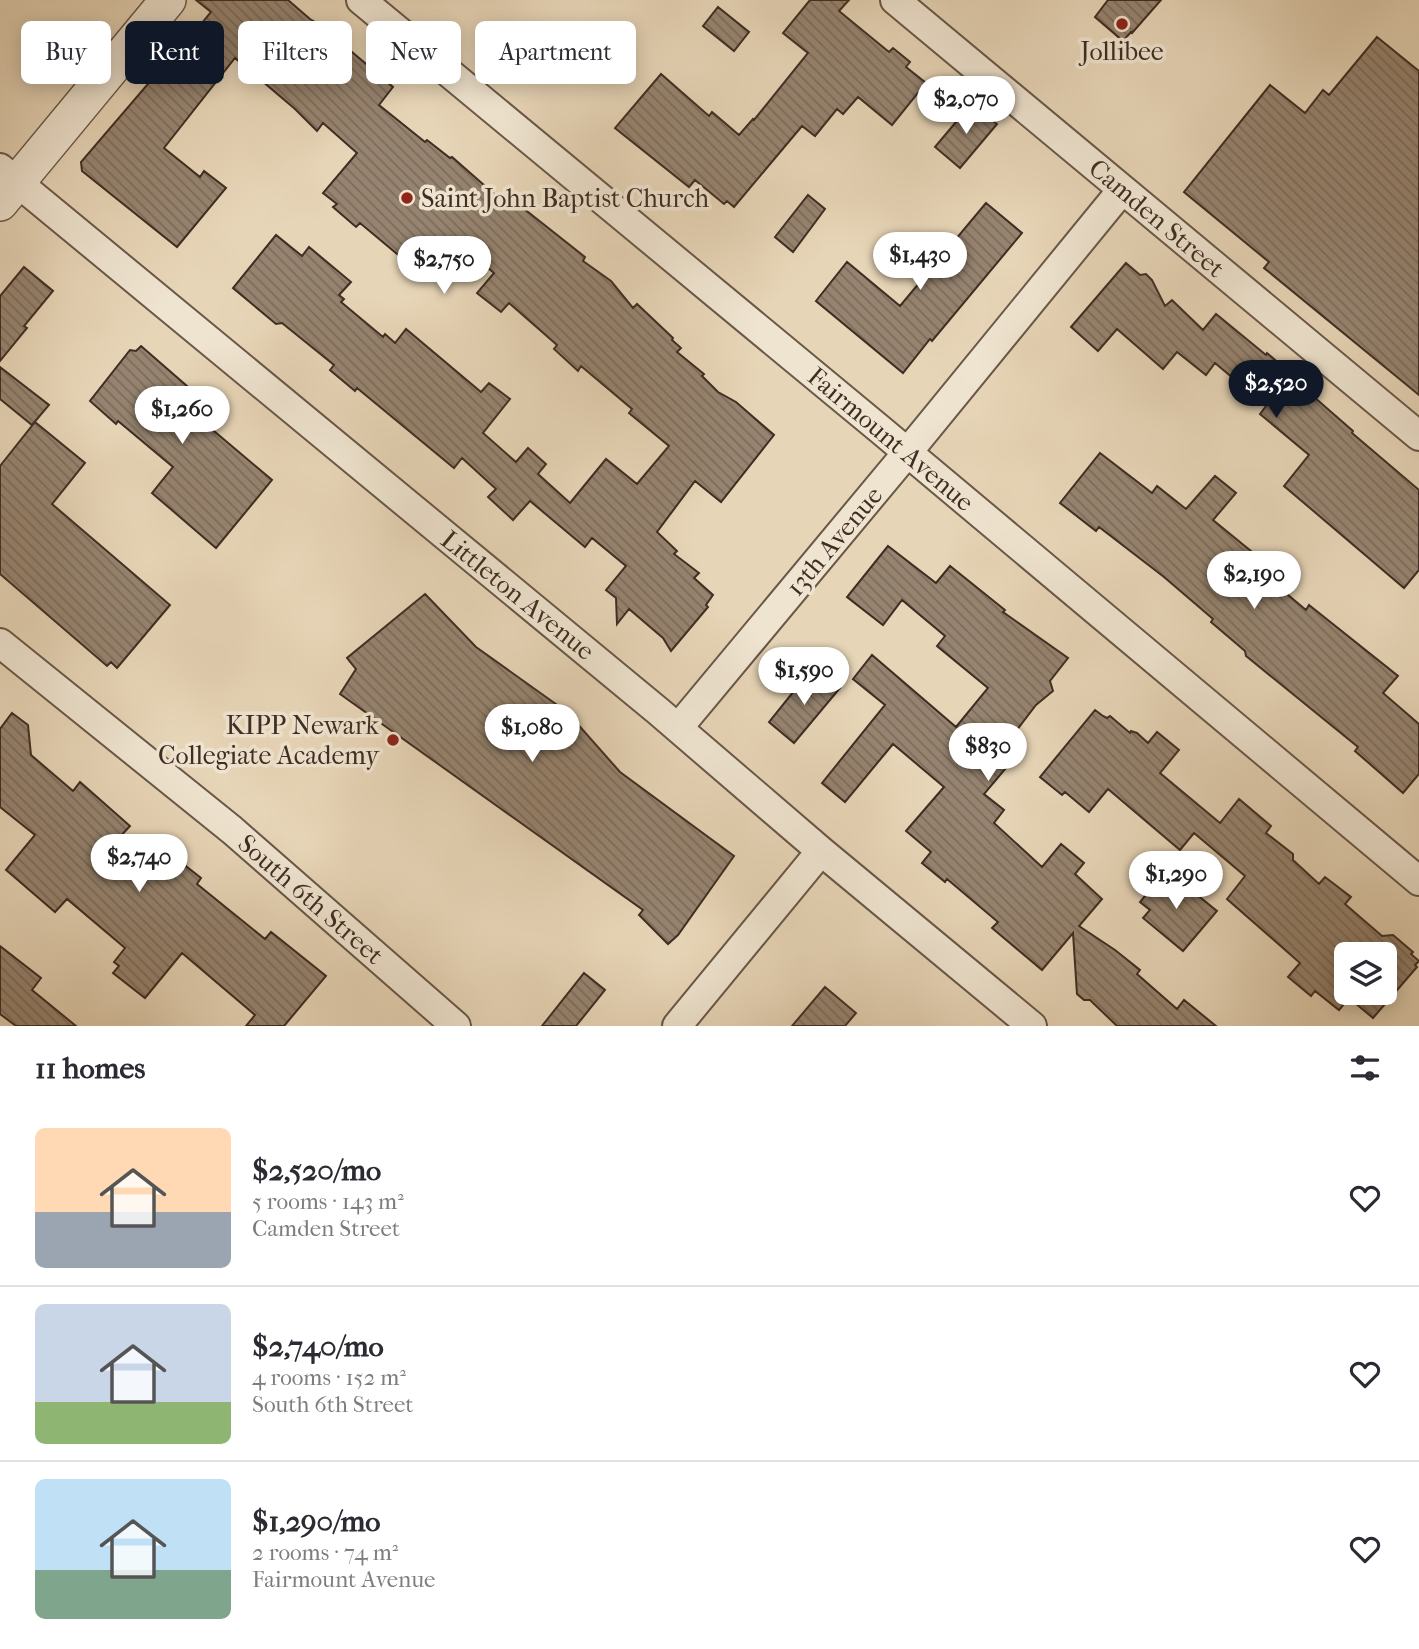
<!DOCTYPE html>
<meta charset="utf-8">
<style>
:root{--surface:#fff;--page:#f2f2f3;--text:#2b2b33;--muted:#7c7c81;--line:#e1e1e2;--accent:#111827}
body{margin:0;font-family:"IM FELL French Canon",serif;background:var(--page);color:var(--text);height:100vh;display:flex;flex-direction:column;font-size:26px;white-space:nowrap}
*{box-sizing:border-box;margin:0}
p{font-size:23px;color:var(--muted)}
.icon{flex:none;width:38px;height:38px;fill:none;stroke:currentColor;stroke-width:2;stroke-linecap:round;stroke-linejoin:round}
.map{position:relative;height:1026px;overflow:hidden}
.details{display:flex;flex-direction:column;background:var(--surface);flex:1}
.details>*{flex:none}
.banner{position:absolute;left:21px;top:21px;width:700px;height:63px;display:flex;gap:14px}
.fabs{position:absolute;left:1334px;top:942px;display:grid;gap:14px}
.fabs a{display:grid;place-items:center;width:63px;height:63px;border-radius:10px;background:var(--surface);box-shadow:0 4px 18px #0003;font-size:35px}
.price{position:absolute;translate:-50% -60px;padding:0 16px;border-radius:24px;background:#fff;color:#222;font-size:23px;line-height:46px;filter:drop-shadow(0 2px 4px #0008)}
.price::after{content:'';position:absolute;left:50%;top:42px;width:21px;height:16px;margin-left:-10px;background:inherit;clip-path:polygon(0 0,100% 0,50% 100%)}
.price.selected{background:var(--accent);color:#fff}
ul{padding:0;list-style:none}
li{display:flex;align-items:center;gap:21px;height:175px;padding:0 35px}
li+li{border-top:2px solid var(--line)}
li span{display:grid;place-items:center;flex:none;width:196px;height:140px;border-radius:10px;color:#555}
li>.icon{margin-inline-start:auto}
span .icon{width:84px;height:84px;fill:#fffc;stroke-width:1}
li b{font-size:30px}
h2{display:flex;justify-content:space-between;align-items:center;height:84px;padding:0 35px;font-size:30px}
.tag{padding:0 24px;border-radius:10px;background:var(--surface);box-shadow:0 4px 18px #0003;font-size:24px;line-height:63px}
.tag.selected{background:var(--accent);color:#fff}
.map>svg:first-child{display:block}
</style>
<div class="map">
<svg width="1419" height="1026" viewBox="0 0 1419 1026">
<defs>
<pattern id="building-back-hatch" width="6" height="6" patternUnits="userSpaceOnUse" patternTransform="scale(1.75)"><rect width="6" height="6" fill="#968470"/><path d="M-1 5l2 2M0 0l6 6M5-1l2 2" fill="none" stroke="#7c6c5c"/></pattern>
</defs>
<rect width="100%" height="100%" fill="#e7d5b7"/>
<filter id="stains"><feTurbulence type="fractalNoise" baseFrequency=".00286" numOctaves="4"/><feColorMatrix values="0 0 0 0 .2 0 0 0 0 .09 0 0 0 0 .02 0 0 0 .5 -.17"/></filter>
<radialGradient id="worn" r=".72"><stop offset=".6" stop-color="#630" stop-opacity="0"/><stop offset="1" stop-color="#630" stop-opacity=".3"/></radialGradient>
<path fill="url(#building-back-hatch)" stroke="#3f2d23" stroke-width="2" fill-rule="evenodd" d="M196 0H288L310 19 336 34 347 43 345 46 393 87 379 105 425 142 427 140 450 158 452 157 509 207 514 201 585 257 583 261 611 281 633 308 637 304 673 338 672 340 681 348 677 352 704 374 702 376 718 392 736 402 774 435 721 502 695 481 657 532 677 551 674 554 699 573 694 578 713 595 706 605 708 607 671 651 663 638 629 609 617 624 616 598 606 590 626 566 592 538 585 547 530 501 513 520 488 497 496 489 462 458 454 468 357 388 355 391 330 370 334 365 282 323 276 324 233 288 276 235 302 256 309 247 351 282 339 295 344 299 341 302 383 337 385 334 395 343 406 329 481 392 489 383 510 399 483 433 516 462 528 448 546 464 538 474 570 503 606 459 637 484 669 446 629 413 632 409 581 366 578 371 554 349 557 345 509 303 501 312 477 293 494 273 451 237 421 274 360 223 356 227 333 207 337 204 323 193 357 153 323 123 317 131 295 109 235 58 164 148 200 177 204 171 226 188 177 247 82 171 81 162 165 64 167 66 211 12Z
M810 0H849L839 11 889 52 893 48 910 62 906 67 926 83 892 125 858 97 843 114 837 109 815 136 802 126 734 207 727 201 724 204 695 180 689 187 615 128 661 74 709 116 712 112 739 135 753 119 754 120 808 53 783 33Z
M1108 0H1161L1132 33 1131 32 1123 41 1095 17Z
M718 7 749 32 734 51 703 26Z
M1377 37 1419 71V395L1264 268 1269 262 1184 192 1270 85 1305 113 1323 90 1329 95Z
M972 103 997 124 960 168 935 147Z
M808 195 825 209 793 252 775 237Z
M986 203 1022 233 932 341 930 339 903 373 816 301 847 262 900 306Z
M1126 263 1140 275 1146 274 1152 280 1165 306 1172 300 1203 330 1216 314 1266 355 1267 353 1316 395 1314 397 1353 431 1352 433 1419 490V570L1404 588 1284 486 1309 455 1260 414 1266 406 1215 363 1206 375 1177 352 1163 369 1117 329 1098 351 1071 327Z
M24 267 53 291 24 326 27 328 0 361V296Z
M141 346 211 407 201 420 272 480 216 548 152 493 173 467 118 421 116 424 90 401 130 350 136 351Z
M0 367 49 405 32 425 0 399Z
M35 422 85 463 52 504 170 605 117 668 111 662 107 666 0 574V466Z
M1100 453 1152 493 1157 486 1186 509 1215 476 1236 493 1213 520 1257 556 1251 564 1306 610 1309 605 1398 676 1383 693 1419 724V774L1403 793 1355 751 1358 747 1246 656 1245 651 1211 622 1213 619 1164 577 1099 527 1096 531 1060 503Z
M888 546 936 583 950 566 1005 610 1003 612 1068 658 1050 681 1053 691 1036 705 1010 739 1022 749 984 794 1004 810 994 823 1042 867 1061 844 1084 863 1075 874 1102 899 1079 926 1115 950 1140 970 1137 974 1177 1009 1184 1000 1216 1026H1117L1090 1000H1084L1077 994 1073 933 1042 970 992 928 998 922 947 879 945 882 922 863 931 852 906 831 944 787 893 744 845 802 822 783 885 705 853 679 872 655 956 727 988 688 937 646 945 636 902 600 883 625 847 597Z
M425 594 476 647 567 712 620 772 734 856 678 935 668 944 639 915 643 910 340 694 356 669 347 658Z
M817 673 840 688 794 743 769 722 798 686 804 691Z
M1095 710 1103 716 1107 718 1110 716 1130 733 1131 731 1137 733 1148 743 1157 732 1179 750 1160 773 1220 823 1239 799 1271 826 1266 833 1293 854V860L1319 884 1325 877 1351 897 1345 904 1382 936 1393 935 1413 952 1411 954 1419 961 1415 965 1417 967 1373 1018 1349 998 1339 1010 1315 991 1311 996 1288 977 1300 963 1227 899 1245 876 1194 833 1180 850 1108 789 1089 812 1065 792 1062 795 1040 777ZM1346 954H1384V992H1346Z
M12 713 28 725 31 755 73 791 80 782 130 826 118 839 164 878 178 860 201 878 197 884 265 939 271 932 326 976 284 1026H246L255 1015 182 953 145 998 113 973 119 966 114 962 125 948 67 899 55 912 6 870 35 835 0 807V729Z
M1166 870 1217 911 1183 951 1143 918 1150 910 1140 902Z
M0 946 41 978 32 990 76 1026H16L0 1014Z
M584 973 605 990 576 1026H542Z
M825 987 856 1013 845 1026H792Z"/>
<g fill="none" stroke-linecap="round" stroke-linejoin="round">
<defs>
<path id="minor" d="M361 0 882 431 1419 881
M895 0 1419 436
M0 168 658 711 821 851 1032 1026
M0 643 232 830 456 1026
M678 728 907 453 1122 190
M677 1026 821 851"/>
<path id="tertiary" d="M0 203 168 0"/>
</defs>
<use href="#minor" stroke="#695748" stroke-width="32"/>
<use href="#tertiary" stroke="#695748" stroke-width="38"/>
<use href="#minor" stroke="#efe4d0" stroke-width="28"/>
<use href="#tertiary" stroke="#efe4d0" stroke-width="35"/>
</g>
<g fill="#8f2418" stroke="#efe4d0" stroke-width="2.5">
<circle cx="1122" cy="24" r="7"/>
<circle cx="407" cy="198" r="7"/>
<circle cx="393" cy="740" r="7"/>
</g>
<g text-anchor="middle" stroke-width="7" stroke-linejoin="round" paint-order="stroke">
<g font-size="26" fill="#3f2d23" stroke="#efe4d0">
<text x="1122" y="60">Jollibee</text>
<text x="421" y="207" text-anchor="start">Saint John Baptist Church</text>
<text x="379" y="734" text-anchor="end">KIPP Newark<tspan x="379" dy="30">Collegiate Academy</tspan></text>
</g>
<g font-size="26" fill="#3f2d23" stroke="#efe4d0">
<text transform="translate(1157 218) rotate(40)" y="9">Camden Street</text>
<text transform="translate(891 439) rotate(40)" y="9">Fairmount Avenue</text>
<text transform="translate(834 541) rotate(-50)" y="9">13th Avenue</text>
<text transform="translate(518 595) rotate(39)" y="9">Littleton Avenue</text>
<text transform="translate(311 899) rotate(41)" y="9">South 6th Street</text>
</g>
</g>
<rect width="100%" height="100%" filter="url(#stains)"/>
<rect width="100%" height="100%" fill="url(#worn)"/>
</svg>
<div class="fabs">
<a><svg class="icon" aria-label="layers" viewBox="0 0 24 24"><path d="M12 4l9 5-9 5-9-5zM3 14l9 5 9-5"/></svg></a>
</div>
<b class="price" style="left:966px;top:136px">$2,070</b>
<b class="price" style="left:920px;top:292px">$1,430</b>
<b class="price" style="left:444px;top:296px">$2,750</b>
<b class="price selected" style="left:1276px;top:420px">$2,520</b>
<b class="price" style="left:182px;top:446px">$1,260</b>
<b class="price" style="left:1254px;top:611px">$2,190</b>
<b class="price" style="left:804px;top:707px">$1,590</b>
<b class="price" style="left:532px;top:764px">$1,080</b>
<b class="price" style="left:988px;top:783px">$830</b>
<b class="price" style="left:139px;top:894px">$2,740</b>
<b class="price" style="left:1176px;top:911px">$1,290</b>
<div class="banner">
<a class="tag">Buy</a>
<a class="tag selected">Rent</a>
<a class="tag">Filters</a>
<a class="tag">New</a>
<a class="tag">Apartment</a>
</div>
</div>
<section class="details">
<h2>11 homes<svg class="icon" aria-label="filters" viewBox="0 0 24 24"><path d="M4 7h16M4 17h16"/><circle cx="9" cy="7" r="2"/><circle cx="15" cy="17" r="2"/></svg></h2>
<ul>
<li><span style="background:linear-gradient(#ffd9b3 60%,#9aa5b1 0)"><svg class="icon" aria-label="home" viewBox="0 0 24 24"><path d="M3 11l9-7 9 7M6 9v11h12V9"/></svg></span><div><b>$2,520/mo</b><p>5 rooms · 143 m²</p><p>Camden Street</p></div><svg class="icon" aria-label="heart" viewBox="0 0 24 24"><path d="M12 20l-8-8c-3-5 5-10 8-4 3-6 11-1 8 4z"/></svg></li>
<li><span style="background:linear-gradient(#c9d6e8 70%,#8fb573 0)"><svg class="icon" aria-label="home" viewBox="0 0 24 24"><path d="M3 11l9-7 9 7M6 9v11h12V9"/></svg></span><div><b>$2,740/mo</b><p>4 rooms · 152 m²</p><p>South 6th Street</p></div><svg class="icon" aria-label="heart" viewBox="0 0 24 24"><path d="M12 20l-8-8c-3-5 5-10 8-4 3-6 11-1 8 4z"/></svg></li>
<li><span style="background:linear-gradient(#bfe0f5 65%,#7fa58c 0)"><svg class="icon" aria-label="home" viewBox="0 0 24 24"><path d="M3 11l9-7 9 7M6 9v11h12V9"/></svg></span><div><b>$1,290/mo</b><p>2 rooms · 74 m²</p><p>Fairmount Avenue</p></div><svg class="icon" aria-label="heart" viewBox="0 0 24 24"><path d="M12 20l-8-8c-3-5 5-10 8-4 3-6 11-1 8 4z"/></svg></li>
</ul>
</section>
